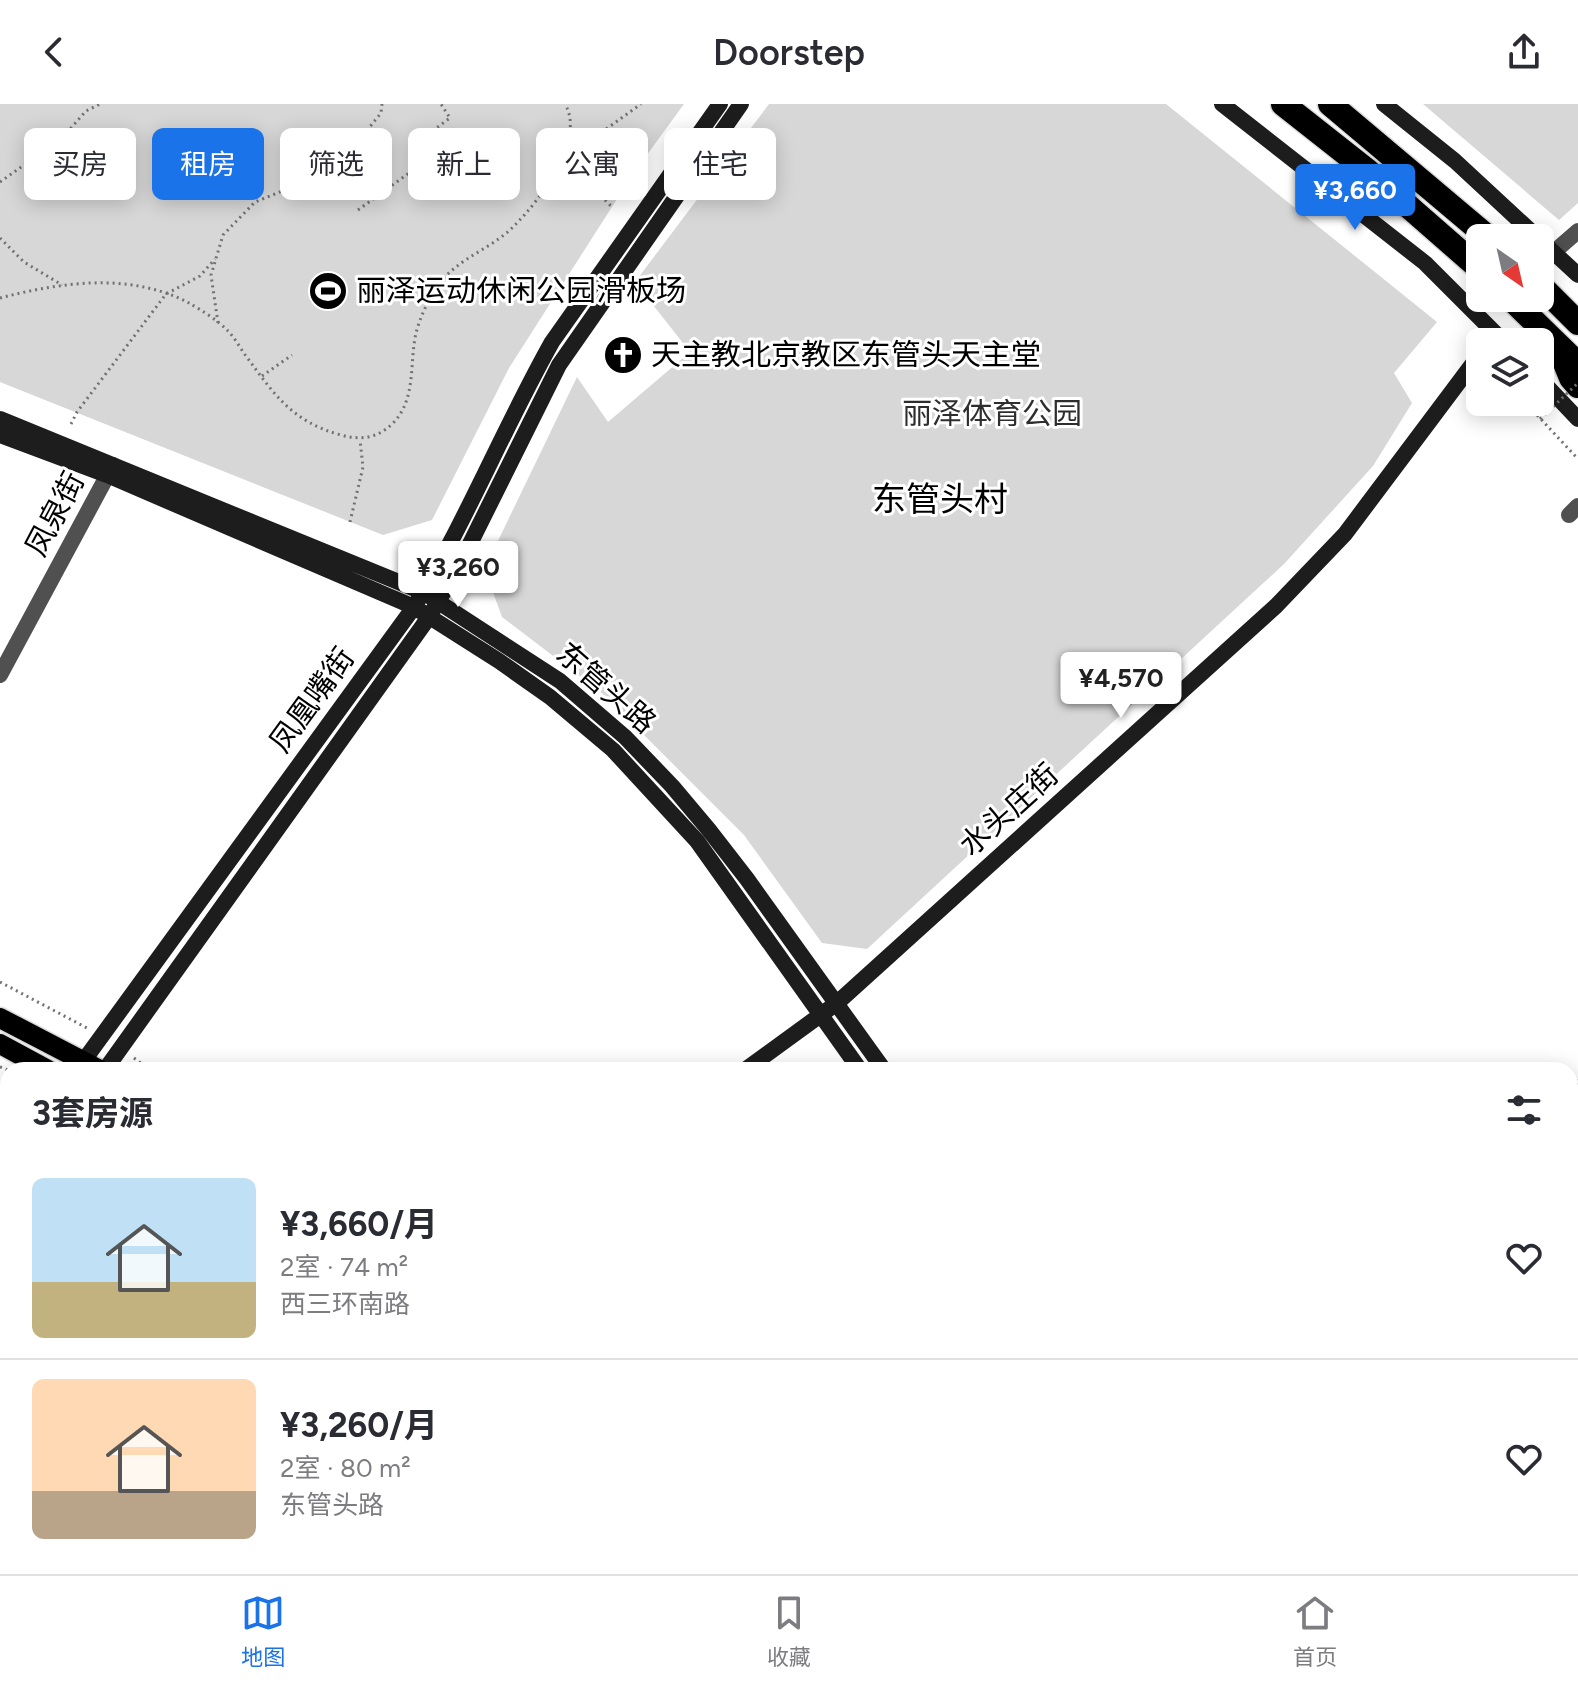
<!DOCTYPE html>
<html lang="zh">
<meta charset="utf-8">
<style>
:root{--surface:#fff;--page:#f2f2f3;--text:#2b2b33;--muted:#7c7c81;--line:#e1e1e2;--accent:#1a73e8}
body{margin:0;font-family:Figtree,"Noto Sans SC",sans-serif;background:var(--page);color:var(--text);height:100vh;display:flex;flex-direction:column;font-size:30px;white-space:nowrap}
*{box-sizing:border-box;margin:0}
p{font-size:26px;color:var(--muted)}
.icon{flex:none;width:44px;height:44px;fill:none;stroke:currentColor;stroke-width:2;stroke-linecap:round;stroke-linejoin:round}
.map{position:relative;flex:1;overflow:hidden}
.drawer{position:absolute;left:0px;top:958px;width:1578px;height:512px;display:flex;flex-direction:column;background:var(--surface);border-radius:24px 24px 0 0;box-shadow:0 4px 20px #0003}
.drawer>*{flex:none}
.guide{position:absolute;left:24px;top:24px;width:800px;height:72px;display:flex;gap:16px}
.needle{width:52px;rotate:146deg}
.buttons{position:absolute;left:1466px;top:120px;display:grid;gap:16px}
.buttons a{display:grid;place-items:center;width:88px;height:88px;border-radius:12px;background:var(--surface);box-shadow:0 4px 20px #0003;font-size:40px}
.price{position:absolute;translate:-50% -68px;padding:0 18px;border-radius:8px;background:#fff;color:#222;font-size:26px;line-height:52px;filter:drop-shadow(0 2px 4px #0008)}
.price::after{content:'';position:absolute;left:50%;top:48px;width:24px;height:18px;margin-left:-12px;background:inherit;clip-path:polygon(0 0,100% 0,50% 100%)}
.price.active{background:var(--accent);color:#fff}
ul{padding:0;list-style:none}
li{display:flex;align-items:center;gap:24px;height:200px;padding:0 32px}
li+li{border-top:2px solid var(--line)}
li span{display:grid;place-items:center;flex:none;width:224px;height:160px;border-radius:12px;color:#555}
li>.icon{margin-inline-start:auto}
span .icon{width:96px;height:96px;fill:#fffc;stroke-width:1}
li b{font-size:34px}
h2{display:flex;justify-content:space-between;align-items:center;height:96px;padding:0 32px;font-size:34px}
.pill{padding:0 28px;border-radius:12px;background:var(--surface);box-shadow:0 4px 20px #0003;font-size:28px;line-height:72px}
.pill.active{background:var(--accent);color:#fff}
header{display:flex;justify-content:space-between;align-items:center;height:104px;padding:0 32px;background:var(--surface);font-size:36px;font-weight:600}
.tabs{display:flex;justify-content:space-around;align-items:center;height:112px;border-top:2px solid var(--line);background:var(--surface);font-size:22px;color:var(--muted)}
.tabs a{display:grid;justify-items:center;gap:4px}
.tabs .active{color:var(--accent)}
.map>svg:first-child{display:block}
</style>
<header><svg class="icon" aria-label="back" viewBox="0 0 24 24"><path d="M15 5l-7 7 7 7"/></svg>Doorstep<svg class="icon" aria-label="share" viewBox="0 0 24 24"><path d="M12 15V3M7 8l5-5 5 5M5 13v7h14v-7"/></svg></header>
<div class="map">
<svg width="1578" height="1470" viewBox="0 0 1578 1470">
<rect width="100%" height="100%" fill="#fff"/>
<path fill="#d7d7d7" d="M0 0H684L633 70 509 264 432 416 383 431 0 278Z
M769 0H1166L1437 218 1394 269 1412 299 1373 362 1284 460 867 845 822 839 744 731 603 590 502 513 483 461 496 441 577 273 608 318 690 248 635 178Z
M1423 0H1578V99L1559 116Z
M81 1462H226L214 1470H70Z"/>
<g fill="none" stroke-linecap="round" stroke-linejoin="round">
<defs>
<path id="primary" d="M0 914 100 966
M0 940 48 966
M492 1462 498 1470
M527 1462 533 1470"/>
<path id="highway" d="M1283 0 1368 67 1480 165
M1330 0 1489 134
M1540 181 1578 219
M1510 194 1578 260
M1560 247 1571 274 1578 282
M1570 1276 1578 1267
M1570 1303 1578 1297
M1570 1343 1578 1336
M1570 1375 1578 1368
M1570 1398 1578 1394
M1362 1465 1366 1462
M1412 1470 1422 1462
M1451 1470 1462 1462"/>
</defs>
<use href="#primary" stroke="#dbdbdb" stroke-width="23"/>
<use href="#highway" stroke="#dbdbdb" stroke-width="27"/>
<path stroke="#727272" stroke-width="3" stroke-dasharray="2 4" stroke-linecap="butt" d="M569 45 577 46 595 86 612 103
M577 46 641 0
M0 78 31 56 48 50 86 7 100 0
M358 106 427 56 435 25 450 14 441 0
M0 134 24 158 62 181
M0 194C62 178 130 168 189 199 201 206 219 217 228 227 235 234 240 244 246 252 274 290 292 318 341 331 359 336 376 335 391 321 417 297 409 260 416 229 419 217 426 201 432 190 453 154 489 148 515 121 540 96 586 35 565 0
M218 219 211 171 223 131 255 98 287 85 328 60 364 30 381 9 382 0
M262 272 292 251
M1525 298 1578 355
M71 320 77 308 166 190 200 172 215 155
M350 418 363 363 360 336
M0 878 87 924
M134 954 150 966
M0 963 8 966
M1570 1125 1578 975
M1570 1170 1578 1173
M469 1462 474 1470
M554 1462 559 1470"/>
<path stroke="#505050" stroke-width="16" d="M1555 147 1578 127
M1569 411 1578 402
M0 571 113 361"/>
<path stroke="#1d1d1d" stroke-width="16" d="M1222 0 1425 159 1504 238
M1384 0 1455 57 1578 171
M1540 275 1578 315
M0 315 423 488 560 577 625 633 672 682 709 726 747 775 884 966
M0 331 107 371 414 503 499 557 550 593 613 646 697 737 860 966
M77 966 414 503C466 418 503 325 552 238L720 0
M105 966 429 513 460 460 559 261 741 0
M745 966 837 899 1276 502 1345 430 1480 250
M0 1073 8 1062
M0 1112 8 1101
M1570 1231 1578 1214
M1570 1421 1578 1417
M1209 1462 1215 1470
M1234 1462 1240 1470
M35 1470 46 1462
M730 1470 741 1462
M764 1470 776 1462
M1308 1470 1318 1462
M1490 1470 1503 1462"/>
<use href="#primary" stroke="#000" stroke-width="20"/>
<use href="#highway" stroke="#000" stroke-width="24"/>
<path stroke="#727272" stroke-width="3" stroke-dasharray="2 4" stroke-linecap="butt" d="M1540 315 1578 279"/>
</g>
<path fill="#a5a5a5" d="M8 1275V1359L0 1348V1278Z"/>
<path fill="#c0c0c0" stroke="#868686" stroke-width="2" d="M8 1275V1337L0 1326V1278Z"/>
<defs>
<symbol id="stadium-disc" viewBox="-11 -11 22 22"><circle r="9.5" fill="#000" stroke="#fff"/><path d="M0-5a6.5 5 0 1 0 0 10a6.5 5 0 1 0 0-10ZM-3.5-1.8h7v3.6h-7Z" fill="#fff"/></symbol>
<symbol id="church-disc" viewBox="-11 -11 22 22"><circle r="9.5" fill="#000" stroke="#fff"/><path d="M-1.2-6h2.4v3.5h3.3v2.4h-3.3V6h-2.4V-.1h-3.3v-2.4h3.3Z" fill="#fff"/></symbol>
</defs>
<g fill-rule="evenodd">
<use href="#stadium-disc" x="306" y="165" width="44" height="44"/>
<use href="#church-disc" x="601" y="229" width="44" height="44"/>
</g>
<g text-anchor="middle" stroke-width="6" stroke-linejoin="round" paint-order="stroke">
<g font-size="30" fill="#000" stroke="#fff" text-anchor="start">
<text x="356" y="197">丽泽运动休闲公园滑板场</text>
<text x="651" y="261">天主教北京教区东管头天主堂</text>
</g>
<g font-size="30" fill="#2e2e2e" stroke="#fff">
<text x="992" y="320">丽泽体育公园</text>
</g>
<g font-size="30" fill="#000" stroke="#fff">
<text transform="translate(55 410) rotate(-62)" y="10">凤泉街</text>
<text transform="translate(606 584) rotate(41)" y="10">东管头路</text>
<text transform="translate(312 596) rotate(-54)" y="10">凤凰嘴街</text>
<text transform="translate(1009 706) rotate(-42)" y="10">水头庄街</text>
</g>
<g font-size="34" fill="#000" stroke="#fff">
<text x="940" y="407">东管头村</text>
</g>
</g>
</svg>
<div class="buttons">
<a><svg class="needle" viewBox="-14 -14 28 28"><path d="M0-13l5 13h-10z" fill="#e53935"/><path d="M0 13l5-13h-10z" fill="#7c7c81"/></svg></a>
<a><svg class="icon" aria-label="layers" viewBox="0 0 24 24"><path d="M12 4l9 5-9 5-9-5zM3 14l9 5 9-5"/></svg></a>
</div>
<b class="price active" style="left:1355px;top:128px">¥3,660</b>
<b class="price" style="left:458px;top:505px">¥3,260</b>
<b class="price" style="left:1121px;top:616px">¥4,570</b>
<div class="guide">
<a class="pill">买房</a>
<a class="pill active">租房</a>
<a class="pill">筛选</a>
<a class="pill">新上</a>
<a class="pill">公寓</a>
<a class="pill">住宅</a>
</div>
<section class="drawer">
<h2>3套房源<svg class="icon" aria-label="filters" viewBox="0 0 24 24"><path d="M4 7h16M4 17h16"/><circle cx="9" cy="7" r="2"/><circle cx="15" cy="17" r="2"/></svg></h2>
<ul>
<li><span style="background:linear-gradient(#bfe0f5 65%,#c2b280 0)"><svg class="icon" aria-label="home" viewBox="0 0 24 24"><path d="M3 11l9-7 9 7M6 9v11h12V9"/></svg></span><div><b>¥3,660/月</b><p>2室 · 74 m²</p><p>西三环南路</p></div><svg class="icon" aria-label="heart" viewBox="0 0 24 24"><path d="M12 20l-8-8c-3-5 5-10 8-4 3-6 11-1 8 4z"/></svg></li>
<li><span style="background:linear-gradient(#ffd9b3 70%,#b9a48a 0)"><svg class="icon" aria-label="home" viewBox="0 0 24 24"><path d="M3 11l9-7 9 7M6 9v11h12V9"/></svg></span><div><b>¥3,260/月</b><p>2室 · 80 m²</p><p>东管头路</p></div><svg class="icon" aria-label="heart" viewBox="0 0 24 24"><path d="M12 20l-8-8c-3-5 5-10 8-4 3-6 11-1 8 4z"/></svg></li>
</ul>
</section>
</div>
<nav class="tabs">
<a class="active"><svg class="icon" aria-label="map" viewBox="0 0 24 24"><path d="M3 6l6-2 6 2 6-2v14l-6 2-6-2-6 2zM9 4v14M15 6v14"/></svg>地图</a>
<a><svg class="icon" aria-label="saved" viewBox="0 0 24 24"><path d="M7 4h10v16l-5-4-5 4z"/></svg>收藏</a>
<a><svg class="icon" aria-label="home" viewBox="0 0 24 24"><path d="M3 11l9-7 9 7M6 9v11h12V9"/></svg>首页</a>
</nav>
